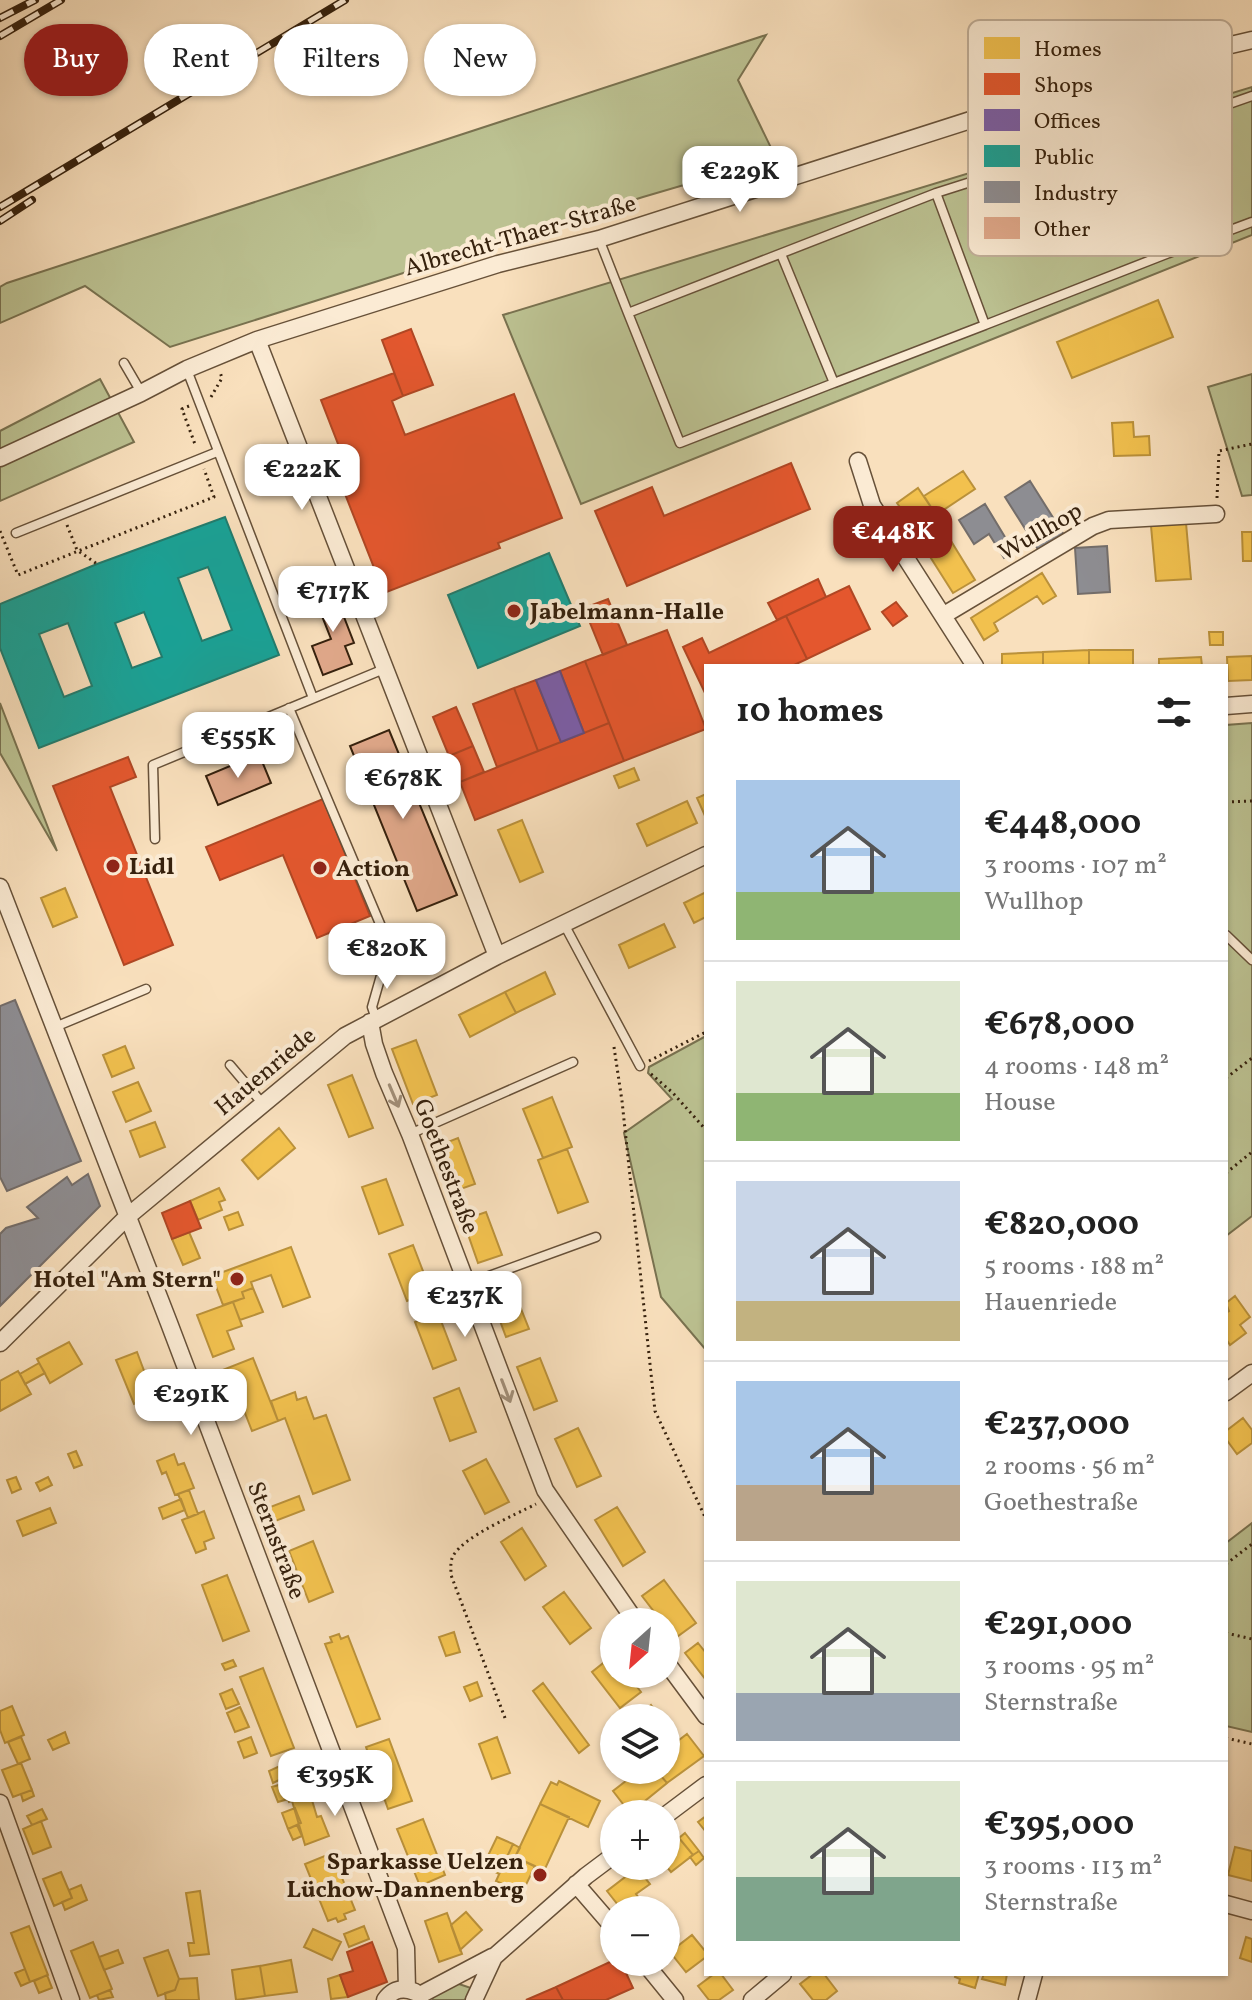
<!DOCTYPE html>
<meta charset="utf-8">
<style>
:root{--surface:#fff;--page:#f2f2f2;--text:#222;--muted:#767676;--line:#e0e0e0;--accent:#8f2418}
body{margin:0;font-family:Vollkorn,serif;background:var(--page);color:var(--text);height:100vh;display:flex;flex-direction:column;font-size:30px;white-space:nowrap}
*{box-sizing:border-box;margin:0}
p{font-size:26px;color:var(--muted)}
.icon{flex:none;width:44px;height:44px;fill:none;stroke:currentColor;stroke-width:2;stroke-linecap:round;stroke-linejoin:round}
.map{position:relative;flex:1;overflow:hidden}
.panel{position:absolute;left:704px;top:664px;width:524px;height:1312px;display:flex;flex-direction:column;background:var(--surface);border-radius:0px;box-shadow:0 2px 6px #0004}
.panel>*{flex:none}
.hud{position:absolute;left:24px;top:24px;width:560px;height:72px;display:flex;gap:16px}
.needle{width:52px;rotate:207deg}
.fabs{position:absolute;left:600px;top:1608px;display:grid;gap:16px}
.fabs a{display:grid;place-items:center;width:80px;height:80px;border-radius:50%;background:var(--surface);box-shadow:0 2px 6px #0004;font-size:40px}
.price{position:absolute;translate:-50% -68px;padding:0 18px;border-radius:16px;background:#fff;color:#222;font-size:26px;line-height:52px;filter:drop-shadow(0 2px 4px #0008)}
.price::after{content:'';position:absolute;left:50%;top:48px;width:24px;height:18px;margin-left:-12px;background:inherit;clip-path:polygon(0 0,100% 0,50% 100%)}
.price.selected{background:var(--accent);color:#fff}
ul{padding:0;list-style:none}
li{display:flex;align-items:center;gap:24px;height:200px;padding:0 32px}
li+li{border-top:2px solid var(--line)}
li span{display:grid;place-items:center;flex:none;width:224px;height:160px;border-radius:0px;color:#555}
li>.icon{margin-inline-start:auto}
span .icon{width:96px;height:96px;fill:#fffc;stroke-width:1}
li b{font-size:34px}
h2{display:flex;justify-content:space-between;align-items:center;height:96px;padding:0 32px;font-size:34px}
.pill{padding:0 28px;border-radius:36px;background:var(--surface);box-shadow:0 2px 6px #0004;font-size:28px;line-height:72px}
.pill.selected{background:var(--accent);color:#fff}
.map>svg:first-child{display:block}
</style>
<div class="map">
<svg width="1252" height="2000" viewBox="0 0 1252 2000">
<rect width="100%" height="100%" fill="#f9e0bd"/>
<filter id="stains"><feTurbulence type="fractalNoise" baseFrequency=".0025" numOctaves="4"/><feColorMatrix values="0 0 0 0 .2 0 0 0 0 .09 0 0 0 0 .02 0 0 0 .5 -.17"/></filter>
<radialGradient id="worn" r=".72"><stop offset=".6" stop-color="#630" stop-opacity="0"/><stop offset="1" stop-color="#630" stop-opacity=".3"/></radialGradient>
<path fill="#bcc292" stroke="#797250" stroke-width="2" d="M766 35 738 80 776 158 643 197 170 347 85 286 0 323V287L7 283Z
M1252 87V235L581 504 503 315Z
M1252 374V495L1242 496 1208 387Z
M100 379 134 442 0 501V431Z
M0 703 57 851 0 753Z
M1252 723V1216L1226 1236V725Z
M706 1036V1350L661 1297 624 1133 672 1099 648 1073 649 1067Z
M1252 1523V1732L1226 1726V1543Z
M456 1983 471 1988 465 2000H433L431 1996Z"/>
<path fill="#f2c14e" stroke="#ba913a" stroke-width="2" d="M1158 300 1173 337 1072 378 1057 342Z
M1133 422 1134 437 1149 436 1150 455 1114 456 1112 423Z
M963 471 975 489 936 515 924 496Z
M918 488 941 522 920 536 897 503Z
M1186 523 1191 579 1156 581 1151 526Z
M1242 532H1252V561H1243Z
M951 541 975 580 953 593 929 555Z
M1042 573 1056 596 1043 604 1037 596 994 623 998 631 984 640 971 618Z
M1209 632H1223V645H1210Z
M1089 650H1133V666H1089Z
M1089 650V666H1043V652Z
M1043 652V666H1002V654Z
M1252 656V680L1228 681 1227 657Z
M1201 657 1202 666H1159V659Z
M634 768 639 780 619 788 614 776Z
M706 794V818L697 798Z
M687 801 697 823 647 846 637 824Z
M522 820 543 872 520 882 498 830Z
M65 888 77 917 53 927 41 898Z
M706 892V917L694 923 684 903Z
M664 924 675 947 629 968 619 945Z
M545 972 555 994 516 1013 505 992Z
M505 992 516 1013 470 1037 459 1015Z
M416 1040 437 1095 413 1104 392 1049Z
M125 1046 134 1068 112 1077 103 1055Z
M352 1075 373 1128 349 1137 328 1085Z
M138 1082 151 1111 126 1122 113 1092Z
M552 1097 572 1147 543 1158 523 1109Z
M155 1122 165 1147 140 1157 130 1131Z
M279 1128 295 1148 258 1179 242 1160Z
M458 1138 475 1184 452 1192 435 1147Z
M567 1149 588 1202 558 1213 538 1160Z
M386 1179 403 1225 379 1234 362 1187Z
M219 1188 225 1200 219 1202 222 1210 198 1220 190 1201Z
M238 1212 243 1225 229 1230 224 1217Z
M486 1212 502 1255 478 1263 463 1220Z
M189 1232 200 1258 183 1265 172 1239Z
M413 1245 431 1292 407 1301 389 1254Z
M291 1247 310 1297 283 1307 271 1275 251 1282 253 1288 242 1292 244 1298 223 1305 212 1276Z
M512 1286 529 1329 506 1337 490 1294Z
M253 1288 263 1312 240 1320 233 1302 244 1298 242 1292Z
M1235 1296 1250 1317 1240 1325 1246 1333 1230 1345 1226 1339V1313L1229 1311 1226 1303Z
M233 1302 242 1326 227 1331 234 1349 213 1357 197 1315Z
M438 1313 456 1360 433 1369 415 1322Z
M69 1342 82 1364 50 1383 37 1359Z
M137 1352 146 1376 158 1371 166 1391 134 1404 116 1360Z
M253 1358 278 1421 252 1431 243 1408 236 1411 220 1371Z
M540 1358 557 1401 534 1410 517 1367Z
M39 1363 45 1373 25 1384 20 1374Z
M18 1371 31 1394 0 1411V1381Z
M459 1388 476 1432 450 1441 434 1398Z
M295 1392 297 1400 306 1397 314 1419 326 1415 350 1480 313 1494 285 1418 278 1421 271 1401Z
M162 1393 167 1406 151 1413 145 1400Z
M1243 1418 1252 1430V1443L1237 1454 1226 1439V1431Z
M578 1428 601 1476 577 1487 555 1439Z
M76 1451 82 1465 74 1468 68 1454Z
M174 1454 178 1465 184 1463 194 1488 175 1495 166 1472 162 1474 157 1461Z
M486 1459 509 1502 485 1514 463 1471Z
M16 1477 21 1489 12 1493 7 1480Z
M48 1477 52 1485 40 1491 36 1483Z
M189 1490 198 1514 188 1518 178 1494Z
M299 1496 304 1510 270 1523 265 1509Z
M181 1499 185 1510 163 1519 159 1508Z
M617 1507 645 1552 623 1566 595 1520Z
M50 1508 56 1523 23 1536 17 1521Z
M204 1511 214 1538 204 1542 206 1549 196 1553 182 1520Z
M522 1528 546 1566 525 1580 501 1542Z
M313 1541 333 1592 309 1602 289 1551Z
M227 1575 249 1631 223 1641 202 1585Z
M664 1580 696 1623 674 1639 666 1628V1622H662L642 1596Z
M564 1592 591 1628 570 1644 543 1607Z
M454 1632 460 1652 446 1656 439 1637Z
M339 1634 341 1639 348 1636 380 1719 357 1727 325 1644 332 1642 330 1637Z
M698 1643 706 1653V1680L685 1653Z
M612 1656 614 1674H627L641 1692 620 1708 592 1672Z
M233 1660 236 1666 225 1670 222 1664Z
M263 1668 294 1748 271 1756 240 1677Z
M477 1682 482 1696 470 1701 464 1687Z
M543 1683 589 1745 579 1753 533 1691Z
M232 1689 239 1704 226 1709 220 1694Z
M651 1705 661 1718H646L642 1713Z
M12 1706 24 1735 5 1743 0 1730V1711Z
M240 1707 249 1727 235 1732 227 1713Z
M65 1732 69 1743 53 1750 48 1740Z
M687 1734 704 1756 667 1783 656 1770H666V1750Z
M21 1737 30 1759 18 1764 8 1742Z
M251 1737 257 1753 244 1758 238 1742Z
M497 1737 510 1773 492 1779 479 1744Z
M389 1739 412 1801 388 1809 366 1747Z
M21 1763 32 1790 13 1797 2 1770Z
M282 1765 287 1776 273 1783 269 1771Z
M640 1770H656L667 1783 630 1813 613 1791Z
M304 1773 317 1817 321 1816 329 1836 305 1845 292 1801 289 1802 281 1782Z
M559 1781 600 1801 588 1827 540 1804 551 1782 557 1785Z
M282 1784 288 1799 278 1802 272 1787Z
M32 1790 34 1796 23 1801 21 1794Z
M540 1804 569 1817 544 1871 515 1857Z
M295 1808 301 1823 288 1829 282 1813Z
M42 1809 47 1819 32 1825 27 1816Z
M706 1816V1832L698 1822Z
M423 1819 445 1875 420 1886 397 1829Z
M41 1821 51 1847 33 1854 23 1829Z
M297 1825 302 1836 293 1840 288 1829Z
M685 1833 699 1851 693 1855 679 1838Z
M497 1837 513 1844 499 1874 483 1866Z
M679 1838 693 1855 671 1872 666 1866V1848Z
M513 1844 520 1848 515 1857 535 1866 522 1893 496 1881Z
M1235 1847 1252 1851V1881L1228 1875Z
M699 1851 704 1858 696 1865 690 1857Z
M332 1853 355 1910 344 1914 346 1919 338 1922 336 1918 328 1921 305 1864Z
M637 1868 650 1884 636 1894 648 1910H622L607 1891Z
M61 1872 72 1898 54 1906 43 1879Z
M81 1885 87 1900 65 1910 62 1902 72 1898 69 1890Z
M200 1891 209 1954 190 1956 188 1943H194L186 1893Z
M466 1912 482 1930 460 1950 451 1925Z
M447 1913 462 1954 439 1962 425 1921Z
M29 1926 48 1975 30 1982 11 1933Z
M364 1926 369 1939 349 1947 344 1934Z
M313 1929 341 1942 332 1960 304 1947Z
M692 1935 706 1952V1957L686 1972 670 1952Z
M1246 1937 1252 1939V1962L1240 1958Z
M93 1942 112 1989 90 1998 71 1951Z
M118 1950 123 1963 104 1970 99 1957Z
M168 1950 179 1979 175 1990 158 1996 144 1958Z
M291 1960 297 1992 265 1996 260 1966Z
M260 1966 265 1996 236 2000 232 1970Z
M25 1969 30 1982 21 1986 15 1973Z
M714 1974H721L733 1990 719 2000H709L698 1986Z
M813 1974H824L837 1991 826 2000H813L800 1984Z
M956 1974H979L975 1988 959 1983 960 1979 955 1977Z
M984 1974H1007L1005 1985 982 1979Z
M47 1975 52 1988 39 1993 34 1981Z
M340 1975 348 1997 331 1999 328 1979Z
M197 1978 199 2000H166L165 1993 175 1990 179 1979Z
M110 1990 113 1997 99 2000 97 1995Z"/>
<path fill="#e4572e" stroke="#b04724" stroke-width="2" d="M411 329 433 385 403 396 382 340Z
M394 373 403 396 392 401 405 435 514 394 562 518 498 543 500 548 384 593 334 466 345 462 321 400Z
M791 463 810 509 627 586 595 511 652 487 664 516Z
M818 579 826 597 777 620 768 603Z
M849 586 870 629 807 659 786 616Z
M608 599 627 645 603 655 584 608Z
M896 602 907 616 893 626 882 612Z
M786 616 807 659 792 666H706V695L683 647 702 638 709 653Z
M667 630 706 729 624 761 585 661Z
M585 661 609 723 584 733 560 671Z
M536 680 561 742 538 751 514 688Z
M514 688 538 751 497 767 473 704Z
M456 707 473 746 449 756 433 717Z
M609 723 624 761 475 820 460 782Z
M473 746 484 772 460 782 449 756Z
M128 757 136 777 110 787 173 945 124 965 53 786Z
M323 799 370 916 317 938 283 855 220 880 206 847Z
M190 1201 201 1228 172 1239 162 1213Z
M372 1942 387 1982 348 1997 340 1975 353 1971 347 1952Z
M614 1960V1962H621L633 1988 606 2000H563L556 1987Z
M556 1987 563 2000H526Z"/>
<path fill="#7b5ea7" stroke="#664c79" stroke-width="2" d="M560 671 584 733 561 742 536 680Z"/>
<path fill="#17a398" stroke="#207c6e" stroke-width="2" fill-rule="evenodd" d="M225 517 279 655 39 748 0 648V604L97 564ZM208 567 232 630 202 641 178 578ZM144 612 162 657 132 668 115 623ZM68 623 92 686 64 697 39 634Z
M549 553 580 626 478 668 448 595Z"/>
<path fill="#8d8d92" stroke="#736d6a" stroke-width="2" d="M1030 481 1064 535 1039 551 1005 497Z
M985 504 1014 552 1004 558 989 534 974 544 959 520Z
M1107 546 1110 592 1078 594 1075 548Z
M15 1000 81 1161 7 1191 0 1177V1006Z
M88 1174 100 1206 0 1306V1234L6 1228 38 1218 27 1207 67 1177 72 1185Z"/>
<path fill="#e0a88a" stroke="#36210d" stroke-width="2" d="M332 586 354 643 345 646 352 664 323 675 312 646 331 639 313 593Z
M389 730 457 895 417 911 350 746Z
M259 754 271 783 218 805 206 776Z"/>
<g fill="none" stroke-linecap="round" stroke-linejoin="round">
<defs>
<path id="service" d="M1056 93 1068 151
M1126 140 1169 253 1252 222
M936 193 985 325 1169 253
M599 239 628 313
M781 254 834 383 985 325
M124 363 141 392
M187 370 313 698
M834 383 680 443 628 313 936 193 1068 151 1126 140 1252 96
M16 533 217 452
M289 708 383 931 382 972 372 1007 376 1019
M155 839 153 765 384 669
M564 924 640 1066
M1226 935 1252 960
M55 1027 146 989
M230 1065 263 1104
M410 1134 573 1062
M467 1284 596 1237"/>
<path id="minor" d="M257 340 497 956
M0 458 141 393 187 369 257 340 498 264 599 239 1055 93 1188 55 1252 40
M858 461 872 505 975 666
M944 615 1093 526 1109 520 1216 514
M1226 706 1252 704
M0 887 169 1323 406 1948 407 1989
M370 1022 374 1044 384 1073 410 1134 545 1490 636 1622
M0 1343 127 1217 345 1036 497 956 706 855
M1226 1392 1252 1373
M666 1662 706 1716
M0 1803 71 2000
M666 1815 706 1785
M576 1884 614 1928
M1226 1904 1252 1911
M644 1962 675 2000
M420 1995 492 1957
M385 2000C393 1989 403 1987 415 1992
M474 2000 494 1957 586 1876 614 1855
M752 2000 783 1974
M1027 2000 1034 1974"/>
</defs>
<use href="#service" stroke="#675139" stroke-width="11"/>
<use href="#minor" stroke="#675139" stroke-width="19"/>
<path stroke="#36210d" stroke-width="3" stroke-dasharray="2 4" stroke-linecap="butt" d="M211 397 222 378 220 372
M189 406 182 409 196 447
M1217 498 1219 451 1252 444
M67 525 77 550 97 564
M0 531 18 575 214 497 204 469
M1226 802 1252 801
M614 1047 622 1101 655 1411 706 1519
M649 1061 706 1032
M651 1074 673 1093 706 1130
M1226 1078 1252 1058
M1226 1173 1252 1152
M1226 1564 1252 1544
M1226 1633 1252 1639
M505 1718 451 1575C451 1568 450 1562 453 1556 464 1536 515 1515 536 1504
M1226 1738 1252 1744"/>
<use href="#service" stroke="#fbebd4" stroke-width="8"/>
<use href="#minor" stroke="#fbebd4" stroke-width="16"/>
<defs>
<path id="rail" d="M0 18 35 0
M0 36 61 0
M0 207 345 0
M0 221 32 200"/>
</defs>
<use href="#rail" stroke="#36210d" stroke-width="8"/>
<use href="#rail" stroke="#fbebd4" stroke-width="5" stroke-dasharray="15" stroke-linecap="butt"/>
</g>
<defs><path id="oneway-shaft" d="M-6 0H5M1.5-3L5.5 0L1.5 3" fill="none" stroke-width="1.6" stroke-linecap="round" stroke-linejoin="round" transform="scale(2)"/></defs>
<g stroke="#a2907a">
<use href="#oneway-shaft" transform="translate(394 1096) rotate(67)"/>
<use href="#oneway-shaft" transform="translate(506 1391) rotate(69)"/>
</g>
<g fill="#8f2418" stroke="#fbebd4" stroke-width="3">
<circle cx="514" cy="611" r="8"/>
<circle cx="113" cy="866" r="8"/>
<circle cx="320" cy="868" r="8"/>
<circle cx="237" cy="1279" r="8"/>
<circle cx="540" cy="1875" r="8"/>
</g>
<g text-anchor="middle" stroke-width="8" stroke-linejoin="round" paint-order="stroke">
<g font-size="24" fill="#36210d" stroke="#fbebd4">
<text transform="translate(520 235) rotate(-16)" y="8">Albrecht-Thaer-Straße</text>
<text transform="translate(1040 531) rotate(-30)" y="8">Wullhop</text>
<text transform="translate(265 1071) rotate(-40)" y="8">Hauenriede</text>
<text transform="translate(447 1166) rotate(69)" y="8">Goethestraße</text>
<text transform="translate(277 1540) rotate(69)" y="8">Sternstraße</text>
</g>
<g font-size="24" font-weight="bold" fill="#36210d" stroke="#fbebd4" text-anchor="start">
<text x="530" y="619">Jabelmann-Halle</text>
<text x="129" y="874">Lidl</text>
<text x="336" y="876">Action</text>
<text x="221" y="1287" text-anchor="end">Hotel "Am Stern"</text>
<text x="524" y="1869" text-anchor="end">Sparkasse Uelzen<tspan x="524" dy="28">Lüchow-Dannenberg</tspan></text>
</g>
</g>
<rect x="968" y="20" width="264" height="236" rx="12" fill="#fbebd4" stroke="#c0ae98" stroke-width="2"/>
<rect x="984" y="37" width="36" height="22" fill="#f2c14e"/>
<rect x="984" y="73" width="36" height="22" fill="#e4572e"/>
<rect x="984" y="109" width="36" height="22" fill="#7b5ea7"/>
<rect x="984" y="145" width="36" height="22" fill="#17a398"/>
<rect x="984" y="181" width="36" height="22" fill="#8d8d92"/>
<rect x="984" y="217" width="36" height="22" fill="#e0a88a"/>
<g font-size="22" fill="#36210d">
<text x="1034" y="56">Homes</text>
<text x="1034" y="92">Shops</text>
<text x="1034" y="128">Offices</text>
<text x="1034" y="164">Public</text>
<text x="1034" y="200">Industry</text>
<text x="1034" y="236">Other</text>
</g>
<rect width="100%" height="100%" filter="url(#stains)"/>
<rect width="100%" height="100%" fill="url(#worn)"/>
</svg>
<div class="fabs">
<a><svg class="needle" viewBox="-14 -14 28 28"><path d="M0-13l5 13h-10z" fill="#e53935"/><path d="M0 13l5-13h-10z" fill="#767676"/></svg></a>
<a><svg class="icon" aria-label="layers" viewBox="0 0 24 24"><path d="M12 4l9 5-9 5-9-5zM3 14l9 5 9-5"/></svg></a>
<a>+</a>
<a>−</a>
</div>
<b class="price" style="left:740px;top:214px">€229K</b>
<b class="price" style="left:302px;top:512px">€222K</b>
<b class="price selected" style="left:893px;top:574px">€448K</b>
<b class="price" style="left:333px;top:634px">€717K</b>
<b class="price" style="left:238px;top:780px">€555K</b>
<b class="price" style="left:403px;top:821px">€678K</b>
<b class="price" style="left:387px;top:991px">€820K</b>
<b class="price" style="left:465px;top:1339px">€237K</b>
<b class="price" style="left:191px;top:1437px">€291K</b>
<b class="price" style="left:335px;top:1818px">€395K</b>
<div class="hud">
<a class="pill selected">Buy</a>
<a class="pill">Rent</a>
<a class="pill">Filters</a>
<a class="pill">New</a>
</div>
<section class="panel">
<h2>10 homes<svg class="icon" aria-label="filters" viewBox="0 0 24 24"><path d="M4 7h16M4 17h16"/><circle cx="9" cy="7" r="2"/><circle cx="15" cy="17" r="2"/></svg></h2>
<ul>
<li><span style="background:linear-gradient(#a9c7e8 70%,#8fb573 0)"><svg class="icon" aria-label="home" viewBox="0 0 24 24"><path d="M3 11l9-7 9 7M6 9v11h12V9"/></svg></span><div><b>€448,000</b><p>3 rooms · 107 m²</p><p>Wullhop</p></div></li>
<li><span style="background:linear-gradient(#dfe7d0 70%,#8fb573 0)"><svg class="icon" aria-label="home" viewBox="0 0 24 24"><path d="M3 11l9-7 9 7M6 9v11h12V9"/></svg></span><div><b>€678,000</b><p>4 rooms · 148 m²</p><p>House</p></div></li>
<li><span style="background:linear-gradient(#c9d6e8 75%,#c2b280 0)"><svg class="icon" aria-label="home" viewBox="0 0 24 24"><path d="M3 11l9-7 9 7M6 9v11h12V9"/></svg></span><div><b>€820,000</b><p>5 rooms · 188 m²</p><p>Hauenriede</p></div></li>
<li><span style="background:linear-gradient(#a9c7e8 65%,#b9a48a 0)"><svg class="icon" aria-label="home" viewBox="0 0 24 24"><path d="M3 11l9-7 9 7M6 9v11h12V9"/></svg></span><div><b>€237,000</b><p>2 rooms · 56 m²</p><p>Goethestraße</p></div></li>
<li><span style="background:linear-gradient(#dfe7d0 70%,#9aa5b1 0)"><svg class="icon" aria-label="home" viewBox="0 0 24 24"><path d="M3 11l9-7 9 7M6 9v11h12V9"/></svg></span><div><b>€291,000</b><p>3 rooms · 95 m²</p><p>Sternstraße</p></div></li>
<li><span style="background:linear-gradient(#dfe7d0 60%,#7fa58c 0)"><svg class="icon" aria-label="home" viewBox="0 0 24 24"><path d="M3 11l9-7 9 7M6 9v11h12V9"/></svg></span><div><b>€395,000</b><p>3 rooms · 113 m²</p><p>Sternstraße</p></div></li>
</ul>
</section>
</div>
